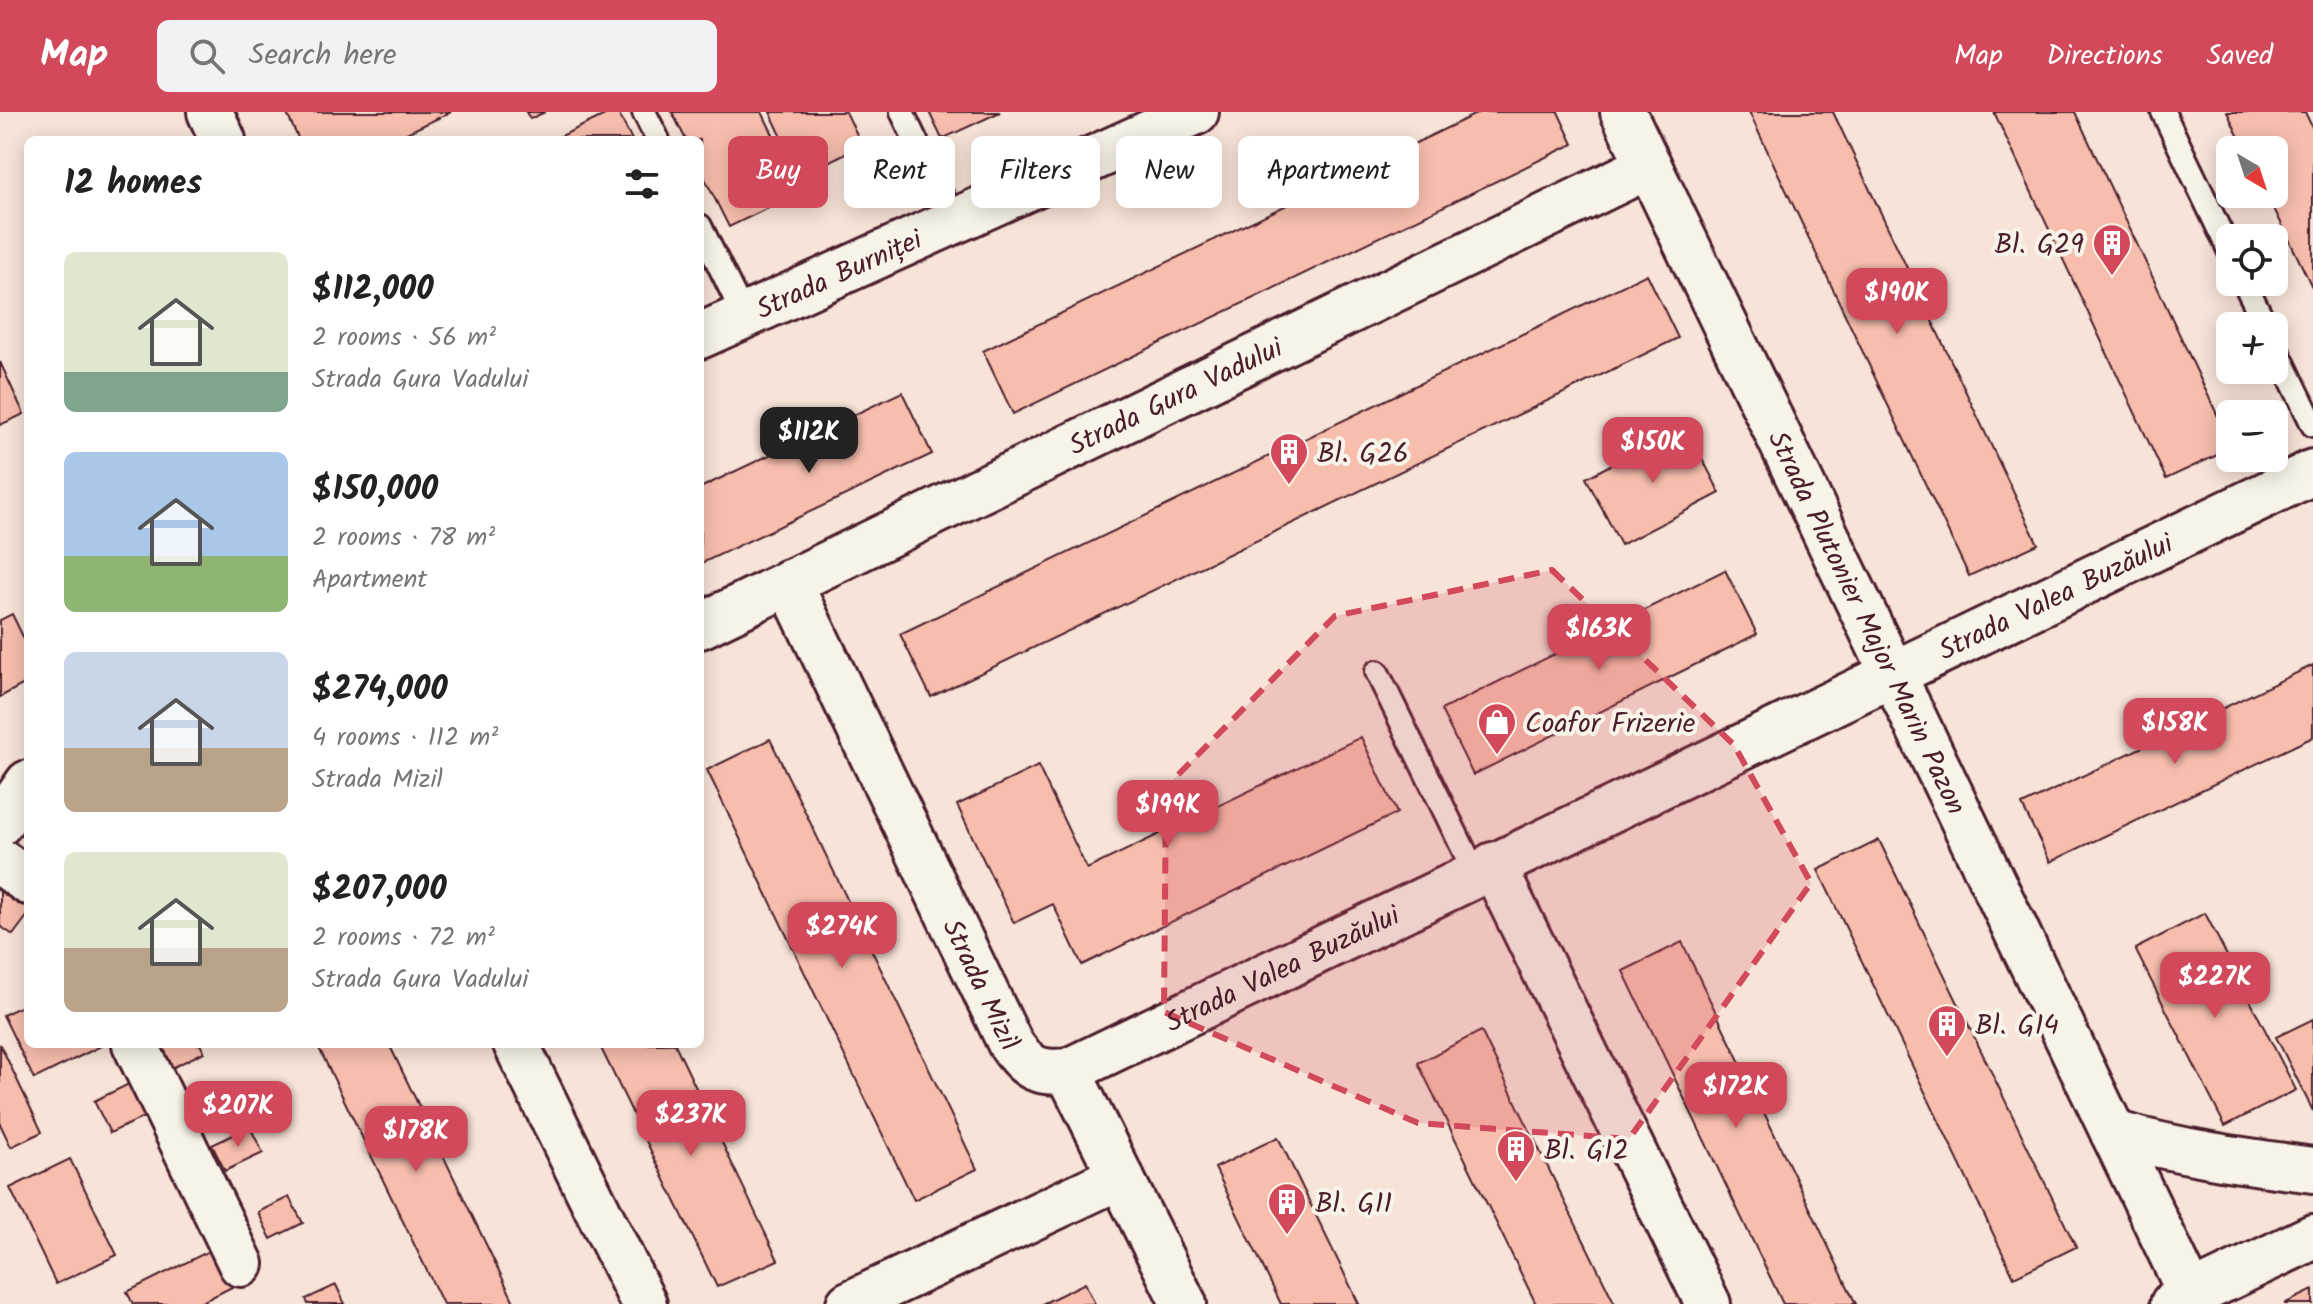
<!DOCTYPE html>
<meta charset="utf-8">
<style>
:root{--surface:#fff;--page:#f2f2f2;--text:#222;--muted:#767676;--accent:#d1495b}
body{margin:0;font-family:Kalam,sans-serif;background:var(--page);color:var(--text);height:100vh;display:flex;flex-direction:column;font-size:30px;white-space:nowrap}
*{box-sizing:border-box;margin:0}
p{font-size:26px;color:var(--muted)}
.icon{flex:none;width:44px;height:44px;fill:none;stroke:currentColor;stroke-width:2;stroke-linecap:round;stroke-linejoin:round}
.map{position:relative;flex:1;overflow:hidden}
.panel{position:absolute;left:24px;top:24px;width:680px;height:912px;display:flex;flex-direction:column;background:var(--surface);border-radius:12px;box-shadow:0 4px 20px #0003}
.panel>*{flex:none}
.guide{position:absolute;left:728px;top:24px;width:760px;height:72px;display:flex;gap:16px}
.needle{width:52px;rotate:141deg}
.buttons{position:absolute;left:2216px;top:24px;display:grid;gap:16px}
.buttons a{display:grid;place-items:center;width:72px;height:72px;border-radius:12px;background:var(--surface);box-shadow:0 4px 20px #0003;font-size:40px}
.price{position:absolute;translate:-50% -68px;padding:0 18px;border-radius:16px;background:var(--accent);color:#fff;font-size:26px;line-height:52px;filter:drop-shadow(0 2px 4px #0008)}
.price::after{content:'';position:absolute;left:50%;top:48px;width:24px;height:18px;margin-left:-12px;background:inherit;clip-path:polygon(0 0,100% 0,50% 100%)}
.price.current{background:#222;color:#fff}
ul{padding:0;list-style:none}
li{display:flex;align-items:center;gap:24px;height:200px;padding:0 40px}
li span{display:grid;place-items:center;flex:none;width:224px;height:160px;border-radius:12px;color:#555}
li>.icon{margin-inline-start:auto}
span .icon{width:96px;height:96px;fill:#fffc;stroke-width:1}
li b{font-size:34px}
h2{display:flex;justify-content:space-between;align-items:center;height:96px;padding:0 40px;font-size:34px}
.tag{padding:0 28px;border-radius:12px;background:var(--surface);box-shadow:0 4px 20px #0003;font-size:28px;line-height:72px}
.tag.current{background:var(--accent);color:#fff}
header{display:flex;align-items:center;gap:48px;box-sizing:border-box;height:112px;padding:0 40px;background:var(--accent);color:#fff}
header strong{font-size:38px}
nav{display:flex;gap:44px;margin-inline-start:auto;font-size:28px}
.search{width:560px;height:72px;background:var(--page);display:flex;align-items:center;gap:20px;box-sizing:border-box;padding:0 28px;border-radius:12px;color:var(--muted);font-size:30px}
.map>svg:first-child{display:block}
</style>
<header>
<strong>Map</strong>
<div class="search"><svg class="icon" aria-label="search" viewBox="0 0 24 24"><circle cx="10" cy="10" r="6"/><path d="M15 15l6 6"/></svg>Search here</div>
<nav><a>Map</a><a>Directions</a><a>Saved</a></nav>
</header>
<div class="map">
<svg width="2313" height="1192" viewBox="0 0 2313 1192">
<rect width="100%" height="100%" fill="#f7e3d7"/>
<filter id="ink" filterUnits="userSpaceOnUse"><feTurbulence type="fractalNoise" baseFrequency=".0125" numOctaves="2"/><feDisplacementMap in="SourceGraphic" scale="16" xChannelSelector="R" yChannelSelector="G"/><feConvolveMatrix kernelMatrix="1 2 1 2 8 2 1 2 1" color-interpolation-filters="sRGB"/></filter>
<g filter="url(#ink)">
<path fill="#f7beae" stroke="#4a1f2b" stroke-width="2" d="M286 0H451L392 28H299Z
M526 0H545L530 7Z
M611 0H618L632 28H553Z
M672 0H762L801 80 729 115 700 57V28H686Z
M770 0H846L862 33 800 64Z
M929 0H1000L942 27Z
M1480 0H1558L1573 32 1013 302 983 239Z
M1749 0H1833L2038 432 1969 464Z
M1994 0H2075L2230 330V337L2166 367Z
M2227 0H2305L2313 17V177L2267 82H2274V38H2245Z
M1647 162 1678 226 931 585 900 522Z
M0 250 24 302 0 313Z
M902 280 932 342 700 452V376Z
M1685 313 1720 381 1621 433 1586 366Z
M1725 458 1757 522 1473 663 1441 598Z
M12 502 28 535V570L0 585V508Z
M2313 553V625L2050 750 2022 693Z
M1361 625 1397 701 1082 853 1053 792 1014 811 957 693 1038 654 1087 757Z
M770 627 977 1057 914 1088 707 658Z
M1879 728 2076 1135 2014 1165 1818 758Z
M0 767 28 783V803L13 823 0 814Z
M2205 801 2296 978 2225 1014 2135 837Z
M1682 830 1856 1192H1783L1623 859Z
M28 891V932H105L34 967 3 903Z
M2313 907V999L2276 925Z
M1481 919 1615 1192H1536L1418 951Z
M0 932 42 1020 11 1035 0 1012Z
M158 932H200L204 940 170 957Z
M317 932H389L515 1192H443Z
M599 932H675L778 1148 717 1175Z
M135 969 151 1002 110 1021 94 989Z
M250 1015 263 1041 225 1059 212 1033Z
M1278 1025 1359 1192H1281L1215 1056Z
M70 1047 117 1143 56 1172 10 1076Z
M289 1085 303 1111 271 1127 258 1100Z
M215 1136 234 1174 198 1192H133L127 1180Z
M1085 1171 1095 1192H1042Z
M336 1173 345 1192H308L306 1187Z
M2313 1178V1192H2284Z"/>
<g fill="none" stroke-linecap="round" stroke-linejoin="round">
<defs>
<path id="service" d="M644 0 658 28
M902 0 954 109
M2163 0 2230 140
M700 114 744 204
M2244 170 2266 214
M2274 232 2313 313
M1377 560 1475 761"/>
<g id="minor">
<path d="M210 0 223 28"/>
<path id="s1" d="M1623 0 2191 1183"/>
<path id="s2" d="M700 224 1196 0"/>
<path id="s3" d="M789 470 1010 931C1027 957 1039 962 1068 959L2313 360"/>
<path id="s4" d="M700 514 1649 54"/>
<path d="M0 711 28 671"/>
<path d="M0 749 28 770"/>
<path d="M1493 753 1708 1192"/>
<path d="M135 932 241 1152"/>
<path d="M516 932 644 1192"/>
<path d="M1068 959 1184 1192"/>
<path d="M2113 1021C2179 1040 2245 1049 2313 1058"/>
<path d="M849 1192 1121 1064"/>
<path d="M2173 1192 2313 1125"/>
</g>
</defs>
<use href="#service" stroke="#4a1f2b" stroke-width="28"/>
<use href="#minor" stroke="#4a1f2b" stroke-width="50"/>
<use href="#service" stroke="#f7f3e8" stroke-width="22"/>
<use href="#minor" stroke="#f7f3e8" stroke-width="44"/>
</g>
</g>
<path fill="#d1495b" fill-opacity="0.2" stroke="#d1495b" stroke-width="6" stroke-dasharray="16 10" stroke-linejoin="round" d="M1552 458 1734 633 1811 771 1629 1027 1418 1011 1164 900 1166 675 1335 504Z"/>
<defs>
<symbol id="building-pin" viewBox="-11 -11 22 30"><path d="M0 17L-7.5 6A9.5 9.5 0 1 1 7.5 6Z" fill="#d1495b" stroke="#f7f3e8"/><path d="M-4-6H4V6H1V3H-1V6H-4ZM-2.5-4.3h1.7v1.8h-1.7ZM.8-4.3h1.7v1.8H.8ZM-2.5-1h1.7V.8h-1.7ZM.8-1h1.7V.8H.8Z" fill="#fff"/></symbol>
<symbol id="shop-pin" viewBox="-11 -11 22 30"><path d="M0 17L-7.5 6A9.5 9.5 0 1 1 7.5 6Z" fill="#d1495b" stroke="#f7f3e8"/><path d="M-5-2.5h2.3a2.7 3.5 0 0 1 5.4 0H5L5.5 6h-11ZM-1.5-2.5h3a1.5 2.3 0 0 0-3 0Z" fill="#fff"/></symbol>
</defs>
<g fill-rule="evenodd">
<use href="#building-pin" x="2090" y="109" width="44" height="60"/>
<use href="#building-pin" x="1267" y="318" width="44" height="60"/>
<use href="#shop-pin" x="1475" y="588" width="44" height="60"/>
<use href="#building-pin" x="1925" y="890" width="44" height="60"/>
<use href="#building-pin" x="1494" y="1015" width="44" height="60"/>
<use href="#building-pin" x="1265" y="1068" width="44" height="60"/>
</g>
<g text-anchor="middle" stroke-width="8" stroke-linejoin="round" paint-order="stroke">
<g font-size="28" fill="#4a1f2b" stroke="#f7f3e8" text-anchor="start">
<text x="2084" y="141" text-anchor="end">Bl. G29</text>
<text x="1317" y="350">Bl. G26</text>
<text x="1525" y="620">Coafor Frizerie</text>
<text x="1975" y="922">Bl. G14</text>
<text x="1544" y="1047">Bl. G12</text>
<text x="1315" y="1100">Bl. G11</text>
</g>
<g font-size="28" fill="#4a1f2b" stroke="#f7f3e8">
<text dy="10" stroke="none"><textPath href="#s2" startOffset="152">Strada Burniței</textPath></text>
<text dy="10" stroke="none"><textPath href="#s4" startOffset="528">Strada Gura Vadului</textPath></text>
<text dy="10" stroke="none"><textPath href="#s3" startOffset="1676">Strada Valea Buzăului</textPath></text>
<text dy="10" stroke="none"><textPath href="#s1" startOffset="566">Strada Plutonier Major Marin Pazon</textPath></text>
<text dy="10" stroke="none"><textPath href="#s3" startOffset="818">Strada Valea Buzăului</textPath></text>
<text dy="10" stroke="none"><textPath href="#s3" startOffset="446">Strada Mizil</textPath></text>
</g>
</g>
</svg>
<div class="buttons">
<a><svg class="needle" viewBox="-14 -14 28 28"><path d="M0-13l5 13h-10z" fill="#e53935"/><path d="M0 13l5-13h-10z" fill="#767676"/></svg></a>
<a><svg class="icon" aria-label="locate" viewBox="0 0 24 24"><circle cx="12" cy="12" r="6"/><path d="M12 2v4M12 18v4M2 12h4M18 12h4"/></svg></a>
<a>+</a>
<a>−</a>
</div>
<b class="price" style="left:1897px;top:224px">$190K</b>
<b class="price current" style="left:809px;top:363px">$112K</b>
<b class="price" style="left:1653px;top:373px">$150K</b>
<b class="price" style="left:1599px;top:560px">$163K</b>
<b class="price" style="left:2175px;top:654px">$158K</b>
<b class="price" style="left:1168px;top:736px">$199K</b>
<b class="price" style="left:842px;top:858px">$274K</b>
<b class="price" style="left:2215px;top:908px">$227K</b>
<b class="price" style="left:1736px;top:1018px">$172K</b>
<b class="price" style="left:238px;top:1037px">$207K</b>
<b class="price" style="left:691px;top:1046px">$237K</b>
<b class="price" style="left:416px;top:1062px">$178K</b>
<div class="guide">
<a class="tag current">Buy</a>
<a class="tag">Rent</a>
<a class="tag">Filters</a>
<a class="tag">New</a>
<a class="tag">Apartment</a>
</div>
<section class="panel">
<h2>12 homes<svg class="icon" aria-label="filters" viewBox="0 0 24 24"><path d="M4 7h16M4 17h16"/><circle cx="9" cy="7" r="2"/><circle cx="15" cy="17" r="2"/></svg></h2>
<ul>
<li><span style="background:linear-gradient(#dfe7d0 75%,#7fa58c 0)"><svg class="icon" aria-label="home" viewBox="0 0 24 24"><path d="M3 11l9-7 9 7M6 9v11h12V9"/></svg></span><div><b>$112,000</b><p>2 rooms · 56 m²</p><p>Strada Gura Vadului</p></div></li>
<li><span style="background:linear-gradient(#a9c7e8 65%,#8fb573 0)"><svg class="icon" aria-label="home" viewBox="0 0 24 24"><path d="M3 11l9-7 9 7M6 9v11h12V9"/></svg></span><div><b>$150,000</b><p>2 rooms · 78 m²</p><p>Apartment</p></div></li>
<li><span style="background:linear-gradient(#c9d6e8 60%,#b9a48a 0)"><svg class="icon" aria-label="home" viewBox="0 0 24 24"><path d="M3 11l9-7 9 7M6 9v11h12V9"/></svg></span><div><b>$274,000</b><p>4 rooms · 112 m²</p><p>Strada Mizil</p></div></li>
<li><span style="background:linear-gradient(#dfe7d0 60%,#b9a48a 0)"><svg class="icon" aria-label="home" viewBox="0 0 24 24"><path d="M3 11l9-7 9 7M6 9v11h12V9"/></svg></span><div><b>$207,000</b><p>2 rooms · 72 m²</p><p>Strada Gura Vadului</p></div></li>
</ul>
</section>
</div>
